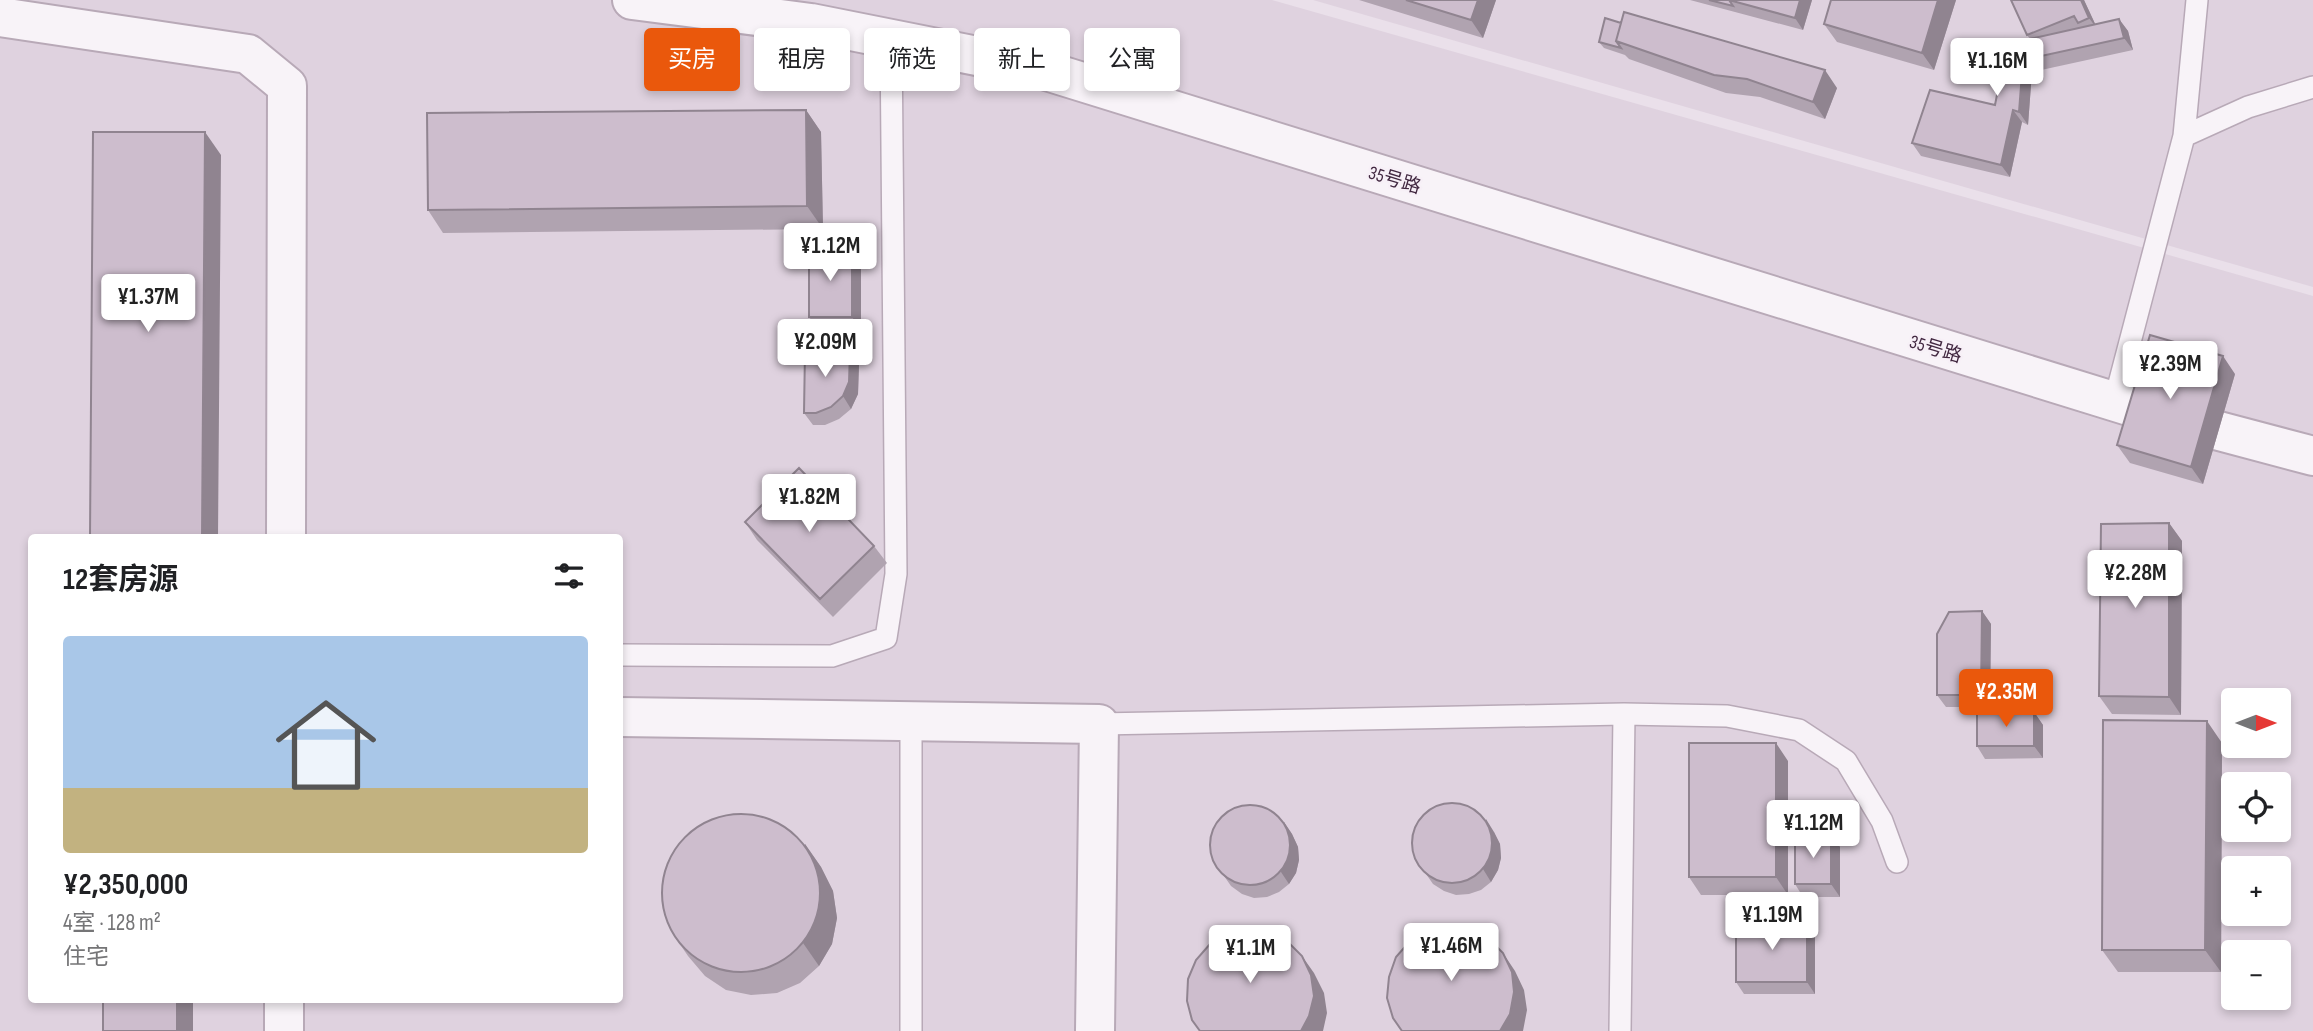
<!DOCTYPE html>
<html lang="zh">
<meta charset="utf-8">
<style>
:root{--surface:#fff;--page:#f6f6f6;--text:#202124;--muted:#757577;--accent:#ea580c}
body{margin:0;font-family:"Sofia Sans Condensed","Noto Sans SC",sans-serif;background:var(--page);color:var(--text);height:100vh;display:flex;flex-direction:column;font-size:26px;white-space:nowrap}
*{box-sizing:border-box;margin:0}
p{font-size:23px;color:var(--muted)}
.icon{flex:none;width:38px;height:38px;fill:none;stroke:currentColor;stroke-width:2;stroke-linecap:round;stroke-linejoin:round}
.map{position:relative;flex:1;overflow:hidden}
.drawer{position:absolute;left:28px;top:534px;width:595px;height:469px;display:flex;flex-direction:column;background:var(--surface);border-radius:7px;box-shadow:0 4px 10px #0003}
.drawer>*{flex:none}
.guide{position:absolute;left:644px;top:28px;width:665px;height:63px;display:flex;gap:14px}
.needle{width:46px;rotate:90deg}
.tools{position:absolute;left:2221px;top:688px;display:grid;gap:14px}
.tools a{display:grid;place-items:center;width:70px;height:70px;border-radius:7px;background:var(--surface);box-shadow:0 4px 10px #0003;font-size:35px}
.price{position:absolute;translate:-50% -60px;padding:0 16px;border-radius:7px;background:#fff;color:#222;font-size:23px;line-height:46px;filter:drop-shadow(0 2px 4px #0008)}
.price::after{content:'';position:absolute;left:50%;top:42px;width:21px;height:16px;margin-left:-10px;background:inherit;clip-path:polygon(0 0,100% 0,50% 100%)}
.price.on{background:var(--accent);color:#fff}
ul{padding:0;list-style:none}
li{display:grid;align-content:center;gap:14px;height:371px;padding:0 35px}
li span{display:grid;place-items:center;height:217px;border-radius:7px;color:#555}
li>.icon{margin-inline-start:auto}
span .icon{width:126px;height:126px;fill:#fffc;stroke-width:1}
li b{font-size:30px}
h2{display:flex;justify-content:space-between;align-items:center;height:84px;padding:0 35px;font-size:30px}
.pill{padding:0 24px;border-radius:7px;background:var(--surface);box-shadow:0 4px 10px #0003;font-size:24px;line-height:63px}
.pill.on{background:var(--accent);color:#fff}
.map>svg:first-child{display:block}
</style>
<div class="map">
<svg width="2313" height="1031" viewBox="0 0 2313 1031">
<rect width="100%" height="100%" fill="#eae0ea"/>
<path fill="#dfd2df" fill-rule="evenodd" d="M0 0H1272L2313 296V1031H0ZM32 537H620V999H32ZM2233 700H2278V746H2233ZM2233 784H2278V830H2233ZM2233 868H2278V914H2233ZM2233 952H2278V998H2233Z
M1313 0H2313V287Z"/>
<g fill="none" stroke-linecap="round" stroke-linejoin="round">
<defs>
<path id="service" d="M2184 136 2197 0
M2114 403 2184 136 2248 107 2313 87
M620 655 832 656 886 638 896 574 891 39
M911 722V1031
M1099 724 1624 714 1727 716 1799 730 1846 761 1882 821 1897 862
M1620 1031 1624 714"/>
<path id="minor" d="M632 0 811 23 1037 68 2145 411
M0 17 248 54 287 86 286 537
M2219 431 2313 456
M620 717 1099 724 1095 1031
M284 1031V999"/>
</defs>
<use href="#service" stroke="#b8a9b7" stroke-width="24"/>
<use href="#minor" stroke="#b8a9b7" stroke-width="42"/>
<use href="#service" stroke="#f8f3f8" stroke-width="21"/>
<use href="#minor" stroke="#f8f3f8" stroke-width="38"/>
</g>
<path fill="#b0a3b0" d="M1359 0H1496L1483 38Z
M1690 0H1812L1803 30Z
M1831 0H1956L1934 70 1837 42 1824 24Z
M2084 0 2095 24 2119 19 2128 31 2133 50 2032 72 2028 125 2022 122 2010 177 1921 156 1912 143 1995 105 2030 39 2027 35Z
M1605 18 1837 88 1825 119 1760 97 1726 93 1629 59 1625 55 1604 48 1599 42Z
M806 110 821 132 823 229 443 233 428 210Z
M861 261V329H818L809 317Z
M859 364 858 394 851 409 839 419 825 425H813L804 413Z
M2235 374 2203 484 2130 463 2117 445Z
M745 522 874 546 887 563 833 617 757 540Z
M2169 523 2182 541 2181 715 2112 714 2099 696Z
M1982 611 1991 624 1990 707H1946L1937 695Z
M2034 712 2043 725V758L1985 759 1977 746Z
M2222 743 2221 972H2118L2102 950Z
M1788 761V895H1701L1689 877Z
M1284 822 1292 834 1298 847 1299 860 1296 873 1289 884 1279 892 1267 897 1254 898 1242 894 1231 886 1215 863Z
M1494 832 1500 844 1501 858 1498 870 1491 882 1481 890 1469 894 1456 895 1444 891 1433 884 1417 861Z
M1831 835 1840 847V897H1803L1795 884Z
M805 844 821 867 833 891 837 918 832 944 819 966 800 983 777 993 751 995 726 990 705 976 688 956 673 934Z
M1807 922 1815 934V994H1744L1736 982Z"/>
<path fill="#908490" d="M1478 0H1496L1483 38 1471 20Z
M1800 0H1812L1803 30 1795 18Z
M1938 0H1956L1934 70 1922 53Z
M2081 0H2084L2098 30 2089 18Z
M2119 19 2128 31 2133 50 2124 38Z
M2023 60 2032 72 2028 125 2019 112Z
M1825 70 1837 88 1825 119 1813 102Z
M806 110 821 132 823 229 807 206Z
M2013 110 2022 122 2010 177 2001 165Z
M205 132 221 155 218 537H202Z
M852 249 861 261V329L852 317Z
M850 352 859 364 858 394 851 409 843 396Z
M2223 356 2235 374 2203 484 2191 467Z
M2169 523 2182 541 2181 715 2169 697Z
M1982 611 1991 624 1990 707 1981 695Z
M2034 712 2043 725V758L2034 746Z
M2207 721 2222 743 2221 972 2205 950Z
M1776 743 1788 761V895L1776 877Z
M1486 819 1494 832 1500 844 1501 858 1498 870 1491 882 1483 869Z
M1284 822 1292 834 1298 847 1299 860 1296 873 1289 884 1281 872Z
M1831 835 1840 847V897L1831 884Z
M805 844 821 867 833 891 837 918 832 944 819 966 803 943Z
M1807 922 1815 934V994L1807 982Z
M1503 953 1515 971 1524 990 1527 1010 1523 1031H1500Z
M1302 956 1314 973 1324 993 1327 1013 1323 1031H1301Z
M177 999H193V1031H177Z"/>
<path fill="#cdbdcd" stroke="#908490" stroke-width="2" d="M1406 0H1478L1471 20Z
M1709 0H1729L1733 6Z
M1729 0H1800L1795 18Z
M1831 0H1938L1922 53 1824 24Z
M2011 0H2081L2089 18 2078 23 2074 16 2027 35Z
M1624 12 1825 70 1813 102 1747 79 1714 75 1616 41Z
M1605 18 1621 23 1616 41 1621 48 1599 42Z
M2119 19 2124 38 2023 60 2019 112 2013 110 2001 165 1912 143 1930 90 1995 105 2007 44Z
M806 110 807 206 428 210 427 113Z
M93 132H205L202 537H90Z
M809 249H852V317H809Z
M2150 335 2223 356 2191 467 2117 445Z
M805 351 850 352 849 382 843 396 831 407 816 413H804Z
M799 468 874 546 820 599 745 522Z
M2169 523V697L2099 696 2101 524Z
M1982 611 1981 695H1937V634L1949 612Z
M2034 712V746H1977V713Z
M2103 720 2207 721 2205 950H2102Z
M1689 743H1776V877H1689Z
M1412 843a40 40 0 1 1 80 0a40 40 0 1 1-80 0Z
M1210 845a40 40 0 1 1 80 0a40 40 0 1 1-80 0Z
M662 893a79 79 0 1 1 158 0a79 79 0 1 1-158 0Z
M1795 835H1831V884H1795Z
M1736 922H1807V982H1736Z
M1448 926 1469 929 1488 938 1503 953 1512 972 1514 992 1510 1014 1500 1031H1402L1393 1018 1387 998 1389 977 1396 957 1410 941 1428 931Z
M1248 929 1268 932 1287 941 1302 956 1311 975 1314 996 1309 1016 1301 1031H1200L1192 1020 1187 1001 1188 979 1196 960 1210 944 1227 933Z
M103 999H177V1031H103Z"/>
<g text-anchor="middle" stroke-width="5" stroke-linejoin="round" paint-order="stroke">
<g font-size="19" fill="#422841" stroke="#f7f0f7">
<text transform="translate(1395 179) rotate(17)" y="7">35号路</text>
<text transform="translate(1936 348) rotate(17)" y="7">35号路</text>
</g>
</g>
</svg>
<div class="tools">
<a><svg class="needle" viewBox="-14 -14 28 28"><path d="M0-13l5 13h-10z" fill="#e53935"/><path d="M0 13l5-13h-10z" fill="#757577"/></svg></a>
<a><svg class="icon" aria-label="locate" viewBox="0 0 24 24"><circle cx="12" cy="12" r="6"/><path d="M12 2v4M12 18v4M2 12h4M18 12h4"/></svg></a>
<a>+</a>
<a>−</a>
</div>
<b class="price" style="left:1997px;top:98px">¥1.16M</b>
<b class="price" style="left:830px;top:283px">¥1.12M</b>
<b class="price" style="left:148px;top:334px">¥1.37M</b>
<b class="price" style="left:825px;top:379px">¥2.09M</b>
<b class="price" style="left:2170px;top:401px">¥2.39M</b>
<b class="price" style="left:809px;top:534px">¥1.82M</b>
<b class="price" style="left:2135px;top:610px">¥2.28M</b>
<b class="price on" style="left:2006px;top:729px">¥2.35M</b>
<b class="price" style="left:1813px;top:860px">¥1.12M</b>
<b class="price" style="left:1772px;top:952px">¥1.19M</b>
<b class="price" style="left:1451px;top:983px">¥1.46M</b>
<b class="price" style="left:1250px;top:985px">¥1.1M</b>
<div class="guide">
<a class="pill on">买房</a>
<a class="pill">租房</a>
<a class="pill">筛选</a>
<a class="pill">新上</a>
<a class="pill">公寓</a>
</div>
<section class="drawer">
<h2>12套房源<svg class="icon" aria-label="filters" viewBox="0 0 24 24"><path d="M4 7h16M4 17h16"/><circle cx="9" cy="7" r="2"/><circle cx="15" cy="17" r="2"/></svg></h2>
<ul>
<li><span style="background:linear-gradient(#a9c7e8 70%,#c2b280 0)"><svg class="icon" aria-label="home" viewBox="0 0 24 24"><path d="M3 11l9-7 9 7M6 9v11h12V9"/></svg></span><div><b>¥2,350,000</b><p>4室 · 128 m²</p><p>住宅</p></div></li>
</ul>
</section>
</div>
